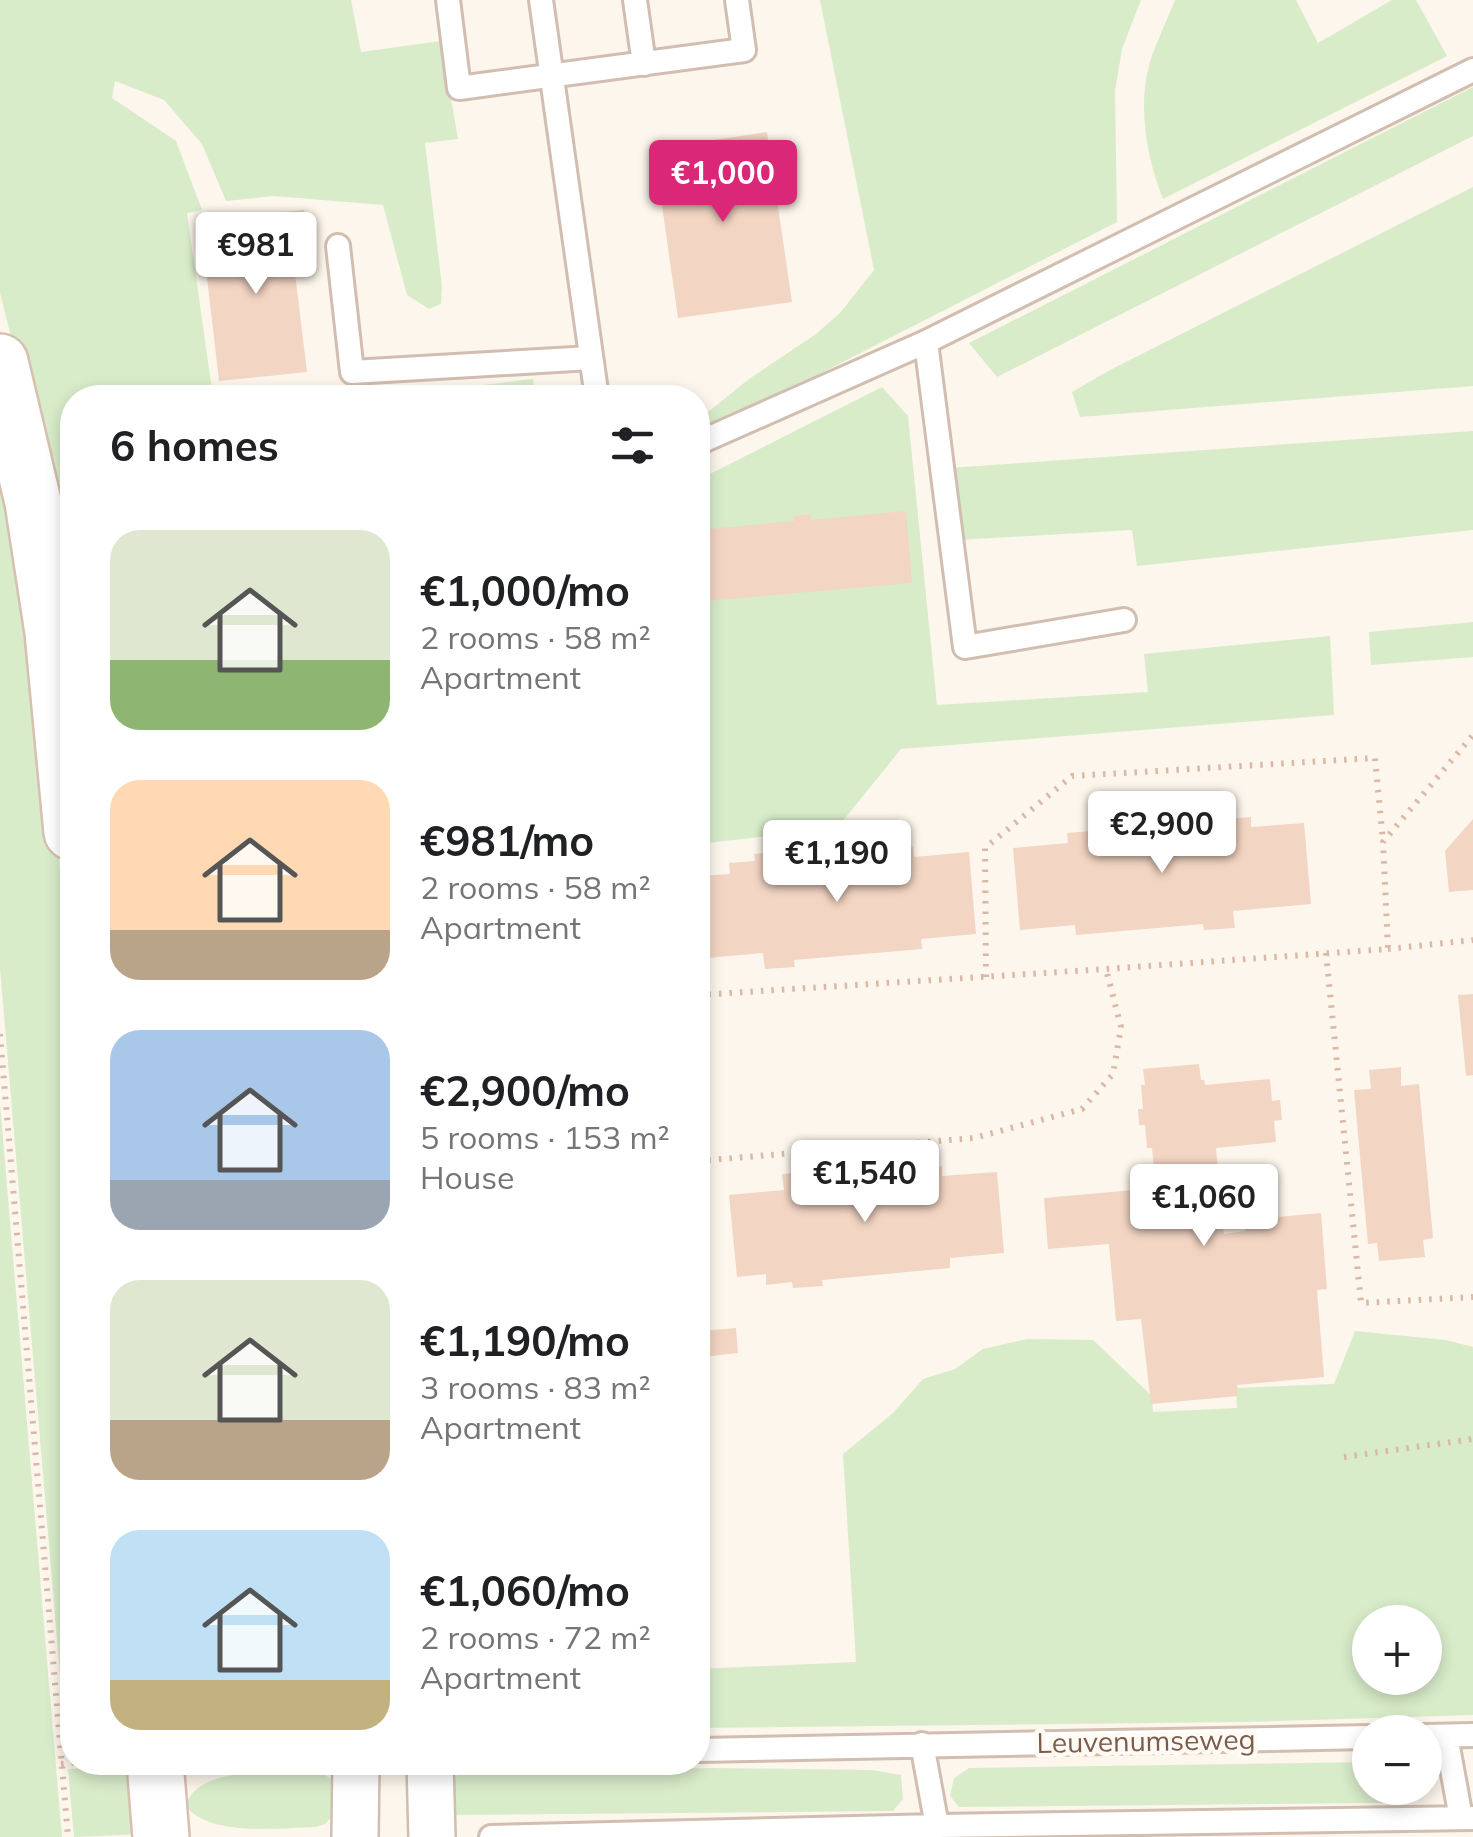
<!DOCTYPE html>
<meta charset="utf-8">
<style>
:root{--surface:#fff;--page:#f6f6f6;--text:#202124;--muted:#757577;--accent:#db2777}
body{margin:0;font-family:Mulish,sans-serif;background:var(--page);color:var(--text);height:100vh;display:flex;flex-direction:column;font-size:38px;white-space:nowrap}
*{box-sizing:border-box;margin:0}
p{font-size:32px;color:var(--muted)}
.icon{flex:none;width:55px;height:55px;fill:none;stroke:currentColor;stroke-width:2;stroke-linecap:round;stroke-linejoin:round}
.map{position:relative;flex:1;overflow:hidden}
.details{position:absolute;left:60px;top:385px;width:650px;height:1390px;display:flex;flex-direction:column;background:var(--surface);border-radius:40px;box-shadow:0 5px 15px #0003}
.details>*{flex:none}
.tools{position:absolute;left:1352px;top:1605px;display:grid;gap:20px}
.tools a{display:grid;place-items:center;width:90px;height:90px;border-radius:50%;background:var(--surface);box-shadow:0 5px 15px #0003;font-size:50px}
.price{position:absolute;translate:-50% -85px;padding:0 22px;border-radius:10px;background:#fff;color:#222;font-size:32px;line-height:65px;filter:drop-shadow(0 2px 5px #0008)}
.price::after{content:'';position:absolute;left:50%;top:60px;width:30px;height:22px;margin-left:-15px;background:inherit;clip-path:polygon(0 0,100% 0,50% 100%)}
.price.selected{background:var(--accent);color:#fff}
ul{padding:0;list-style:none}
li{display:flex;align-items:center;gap:30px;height:250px;padding:0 50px}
li span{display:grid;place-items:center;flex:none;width:280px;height:200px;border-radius:30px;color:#555}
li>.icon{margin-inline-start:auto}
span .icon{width:120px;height:120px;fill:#fffc;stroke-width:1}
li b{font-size:42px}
h2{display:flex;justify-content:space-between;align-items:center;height:120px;padding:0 50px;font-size:42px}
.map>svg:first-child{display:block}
</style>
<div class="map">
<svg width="1473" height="1837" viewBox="0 0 1473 1837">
<rect width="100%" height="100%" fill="#fdf6ec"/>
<path fill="#d8ecc9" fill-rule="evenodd" d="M0 0H351L361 52 441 41 458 139 425 143 442 286 441 304 429 309 407 295 383 205 274 196 226 201 202 144 164 100 115 81 112 98 176 141 202 210 187 213 212 390 193 397 72 398V664L34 428 0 293Z
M820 0H1141L1122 49 1115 91 1117 222 698 436V420L749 379 816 334 840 313 874 270Z
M1175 0H1296L1318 43 1392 0H1416L1447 56 1163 199C1148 162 1139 114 1147 74 1152 49 1166 24 1175 0Z
M1473 87V136L997 377 969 343Z
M1473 187V386L1080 417 1072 392 1108 371Z
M533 379 535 397H385Z
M882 387 908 416 937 705 1148 692 1144 654 1330 636 1334 715 901 749 837 828 698 844V480Z
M1473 431V530L1137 566 1132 530 958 540 949 468Z
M0 439 50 754 72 1008V1756L67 1757 0 968Z
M1473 622V657L1371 665 1369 632Z
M0 1103 62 1837H0Z
M1355 1331 1446 1340 1473 1347V1715L1245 1722 698 1728V1669L856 1662 843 1454 893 1413 923 1379 955 1369 983 1349 1027 1339 1093 1340 1152 1396 1153 1412 1237 1408 1236 1388 1334 1384ZM1370 1622H1425V1678H1370Z
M1370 1762V1788H1393L1388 1803 959 1807 950 1796 954 1778 969 1768Z
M140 1766 145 1834 74 1837 68 1769Z
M714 1768 872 1770 901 1775 903 1799 893 1811 454 1815 443 1801 448 1782 461 1773Z
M317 1772C337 1777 337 1791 338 1810L325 1824 316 1827C282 1828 205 1837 186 1805 198 1764 282 1773 317 1772Z"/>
<path fill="#f3d5c3" d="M767 132 792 302 678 318 654 149Z
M304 210 307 229 290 232 307 372 219 381 202 234 240 230 238 217Z
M906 511 912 583 706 601 700 530 794 521V516L811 514V520Z
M1225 813V819L1251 817V827L1304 823 1311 904 1233 911 1235 928 1204 930 1203 924 1076 935 1075 925 1020 930 1013 848 1068 843 1067 833 1195 822 1194 816Z
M1473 819V890L1449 892 1445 851Z
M913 847 914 857 969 852 976 934 921 939 922 949 794 960 795 967 765 969 763 953 708 958 701 876 730 874 729 863 755 861 754 854 785 852V858Z
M1473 994V1075L1466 1076 1458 995Z
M1199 1064 1201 1080H1204L1205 1085 1270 1079 1272 1101 1280 1100 1282 1120 1274 1121 1276 1142 1216 1148 1219 1181 1231 1180 1232 1204 1221 1205 1224 1234 1245 1231 1244 1220 1321 1213 1327 1289 1317 1290 1324 1377 1237 1385 1238 1396 1151 1404 1141 1319 1116 1321 1109 1244 1048 1249 1044 1198 1156 1188 1152 1148H1147L1145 1125H1139L1138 1109H1143L1141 1085H1145L1143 1069Z
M1401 1067V1086L1419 1084 1433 1238 1423 1240 1425 1257 1379 1261 1377 1243 1368 1244 1354 1090 1371 1089 1369 1070Z
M942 1166V1176L997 1172 1004 1253 950 1258V1268L822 1280 823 1286 793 1288 792 1282 766 1285V1274L737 1277 729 1195 784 1190 782 1174 813 1172 814 1177Z
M698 1293H706L703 1315 698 1316Z
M736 1328 738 1353 703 1357 701 1331Z"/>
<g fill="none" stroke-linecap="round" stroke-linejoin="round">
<defs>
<path id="service" d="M448 0 459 88 744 50 737 0
M541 0 597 398
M635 0 644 64
M338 246 352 372 591 358
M926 342 965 647 1124 620
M698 443 926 342 1473 70
M1425 1736 1473 1735
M1446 1736 1461 1818
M922 1744 937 1826
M698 1750 1370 1737
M491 1837 937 1826 1473 1818"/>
<path id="minor" d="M430 1762 432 1837
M355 1837 356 1762"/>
<path id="secondary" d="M0 362 33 502 53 632 72 832
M155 1762 161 1837"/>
</defs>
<use href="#service" stroke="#d1beb0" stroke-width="28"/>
<use href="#minor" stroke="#d1beb0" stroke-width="50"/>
<use href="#secondary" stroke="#d6c0b0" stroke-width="60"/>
<path stroke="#d9b8a5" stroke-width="6" stroke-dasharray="2.5 8" stroke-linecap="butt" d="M1388 949 1473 940
M1326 953 1361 1303 1473 1297
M986 977 985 848 1072 776 1375 758 1383 841
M698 995 1106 969 1388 949 1383 842 1473 735
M0 1034 68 1837
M698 1161 974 1138 1082 1109 1113 1074 1121 1027 1106 969
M1344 1457 1473 1439
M61 1764 77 1762"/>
<use href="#service" stroke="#fff" stroke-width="22"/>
<use href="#minor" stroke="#fff" stroke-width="45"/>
<use href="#secondary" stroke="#fff" stroke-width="55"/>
</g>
<g text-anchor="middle" stroke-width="9" stroke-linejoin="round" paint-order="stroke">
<g font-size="28" fill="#7a5c4d" stroke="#fffaf3">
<text transform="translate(1146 1741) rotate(-1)" y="10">Leuvenumseweg</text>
</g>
</g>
</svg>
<div class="tools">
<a>+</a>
<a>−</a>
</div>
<b class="price selected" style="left:723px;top:225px">€1,000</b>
<b class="price" style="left:256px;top:297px">€981</b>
<b class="price" style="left:1162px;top:876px">€2,900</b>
<b class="price" style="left:837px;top:905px">€1,190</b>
<b class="price" style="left:865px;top:1225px">€1,540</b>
<b class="price" style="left:1204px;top:1249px">€1,060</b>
<section class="details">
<h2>6 homes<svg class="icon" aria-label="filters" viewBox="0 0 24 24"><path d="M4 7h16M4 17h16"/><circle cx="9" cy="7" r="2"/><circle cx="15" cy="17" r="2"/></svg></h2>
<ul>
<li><span style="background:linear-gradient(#dfe7d0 65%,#8fb573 0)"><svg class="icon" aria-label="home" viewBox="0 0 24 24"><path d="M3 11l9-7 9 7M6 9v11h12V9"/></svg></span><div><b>€1,000/mo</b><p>2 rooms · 58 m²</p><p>Apartment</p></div></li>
<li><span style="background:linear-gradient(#ffd9b3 75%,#b9a48a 0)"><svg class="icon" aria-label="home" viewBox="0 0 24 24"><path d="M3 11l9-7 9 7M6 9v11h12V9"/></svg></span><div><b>€981/mo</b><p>2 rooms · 58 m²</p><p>Apartment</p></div></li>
<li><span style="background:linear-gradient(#a9c7e8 75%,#9aa5b1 0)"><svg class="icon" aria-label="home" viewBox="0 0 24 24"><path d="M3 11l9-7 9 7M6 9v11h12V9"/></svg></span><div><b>€2,900/mo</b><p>5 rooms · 153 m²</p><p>House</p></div></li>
<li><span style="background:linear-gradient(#dfe7d0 70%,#b9a48a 0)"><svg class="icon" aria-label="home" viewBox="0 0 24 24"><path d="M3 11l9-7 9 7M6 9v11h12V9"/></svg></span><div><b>€1,190/mo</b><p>3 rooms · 83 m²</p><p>Apartment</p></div></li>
<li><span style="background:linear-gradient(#bfe0f5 75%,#c2b280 0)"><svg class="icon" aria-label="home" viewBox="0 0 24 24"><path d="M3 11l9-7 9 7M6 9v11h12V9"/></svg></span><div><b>€1,060/mo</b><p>2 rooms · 72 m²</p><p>Apartment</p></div></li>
</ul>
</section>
</div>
